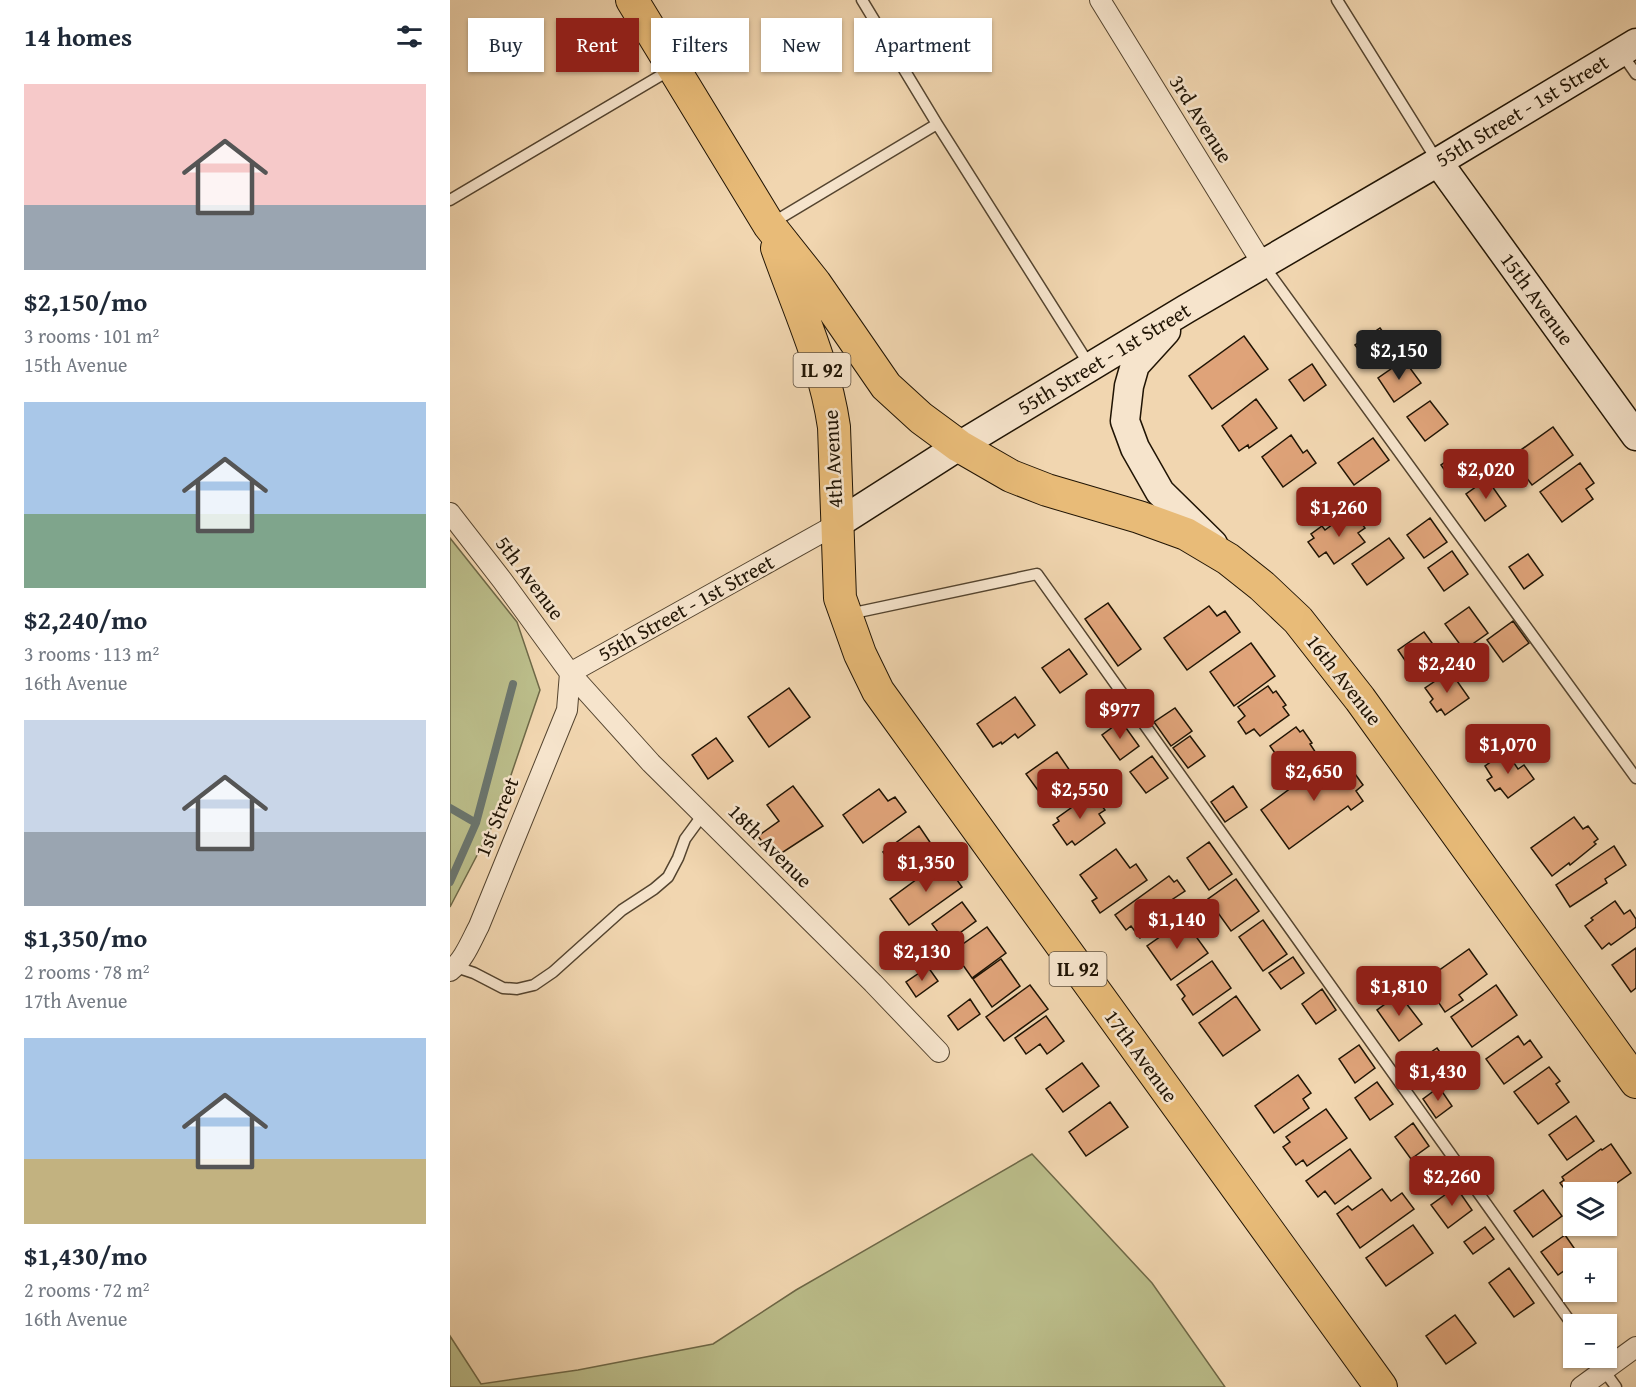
<!DOCTYPE html>
<meta charset="utf-8">
<style>
:root{--surface:#fff;--page:#f6f6f7;--text:#1f2937;--muted:#747a83;--accent:#8f2418}
body{margin:0;font-family:"Gentium Book Plus",serif;background:var(--page);color:var(--text);height:100vh;display:flex;flex-direction:column;font-size:22px;white-space:nowrap}
*{box-sizing:border-box;margin:0}
p{font-size:20px;color:var(--muted)}
.icon{flex:none;width:33px;height:33px;fill:none;stroke:currentColor;stroke-width:2;stroke-linecap:round;stroke-linejoin:round}
.map{position:relative;flex:1;overflow:hidden}
.sheet{display:flex;flex-direction:column;background:var(--surface);width:450px}
.sheet>*{flex:none}
.guide{position:absolute;left:18px;top:18px;width:570px;height:54px;display:flex;gap:12px}
.tools{position:absolute;left:1113px;top:1182px;display:grid;gap:12px}
.tools a{display:grid;place-items:center;width:54px;height:54px;border-radius:0px;background:var(--surface);box-shadow:0 2px 4px #0004;font-size:30px}
.price{position:absolute;translate:-50% -51px;padding:0 14px;border-radius:6px;background:var(--accent);color:#fff;font-size:20px;line-height:39px;filter:drop-shadow(0 2px 3px #0008)}
.price::after{content:'';position:absolute;left:50%;top:36px;width:18px;height:14px;margin-left:-9px;background:inherit;clip-path:polygon(0 0,100% 0,50% 100%)}
.price.active{background:#222;color:#fff}
ul{padding:0;list-style:none}
li{display:grid;align-content:center;gap:12px;height:318px;padding:0 24px}
li span{display:grid;place-items:center;height:186px;border-radius:0px;color:#555}
li>.icon{margin-inline-start:auto}
span .icon{width:108px;height:108px;fill:#fffc;stroke-width:1}
li b{font-size:26px}
h2{display:flex;justify-content:space-between;align-items:center;height:72px;padding:0 24px;font-size:26px}
.chip{padding:0 21px;border-radius:0px;background:var(--surface);box-shadow:0 2px 4px #0004;font-size:21px;line-height:54px}
.chip.active{background:var(--accent);color:#fff}
main{display:flex;flex:1;min-height:0}
.map>svg:first-child{display:block}
</style>
<main>
<section class="sheet">
<h2>14 homes<svg class="icon" aria-label="filters" viewBox="0 0 24 24"><path d="M4 7h16M4 17h16"/><circle cx="9" cy="7" r="2"/><circle cx="15" cy="17" r="2"/></svg></h2>
<ul>
<li><span style="background:linear-gradient(#f6c9c9 65%,#9aa5b1 0)"><svg class="icon" aria-label="home" viewBox="0 0 24 24"><path d="M3 11l9-7 9 7M6 9v11h12V9"/></svg></span><div><b>$2,150/mo</b><p>3 rooms · 101 m²</p><p>15th Avenue</p></div></li>
<li><span style="background:linear-gradient(#a9c7e8 60%,#7fa58c 0)"><svg class="icon" aria-label="home" viewBox="0 0 24 24"><path d="M3 11l9-7 9 7M6 9v11h12V9"/></svg></span><div><b>$2,240/mo</b><p>3 rooms · 113 m²</p><p>16th Avenue</p></div></li>
<li><span style="background:linear-gradient(#c9d6e8 60%,#9aa5b1 0)"><svg class="icon" aria-label="home" viewBox="0 0 24 24"><path d="M3 11l9-7 9 7M6 9v11h12V9"/></svg></span><div><b>$1,350/mo</b><p>2 rooms · 78 m²</p><p>17th Avenue</p></div></li>
<li><span style="background:linear-gradient(#a9c7e8 65%,#c2b280 0)"><svg class="icon" aria-label="home" viewBox="0 0 24 24"><path d="M3 11l9-7 9 7M6 9v11h12V9"/></svg></span><div><b>$1,430/mo</b><p>2 rooms · 72 m²</p><p>16th Avenue</p></div></li>
</ul>
</section>
<div class="map">
<svg width="1186" height="1387" viewBox="0 0 1186 1387">
<rect width="100%" height="100%" fill="#f1d6b0"/>
<filter id="stains"><feTurbulence type="fractalNoise" baseFrequency=".00333" numOctaves="4"/><feColorMatrix values="0 0 0 0 .2 0 0 0 0 .09 0 0 0 0 .02 0 0 0 .5 -.17"/></filter>
<radialGradient id="worn" r=".72"><stop offset=".6" stop-color="#630" stop-opacity="0"/><stop offset="1" stop-color="#630" stop-opacity=".3"/></radialGradient>
<path fill="#bbbd8a" stroke="#6e6847" stroke-width="1.5" d="M0 538 67 622 90 690 46 819 0 907Z
M582 1154 702 1283 775 1387H0V1336L31 1384 128 1370 263 1344 346 1290Z"/>
<g fill="none" stroke-linecap="round" stroke-linejoin="round">
<path stroke="#6c766e" stroke-width="8" d="M0 808 26 823
M0 882 26 823 63 684"/>
</g>
<path fill="#dfa379" stroke="#201404" stroke-width="1.5" d="M930 328 944 347 920 365 905 345Z
M794 336 818 369 762 409 739 376Z
M954 360 971 383 944 402 928 378Z
M862 364 876 385 854 401 839 380Z
M806 399 827 428 799 448 798 445 789 451 772 426Z
M980 401 998 424 975 441 957 417Z
M1103 427 1123 455 1082 485 1061 457Z
M841 435 853 453 857 450 866 463 833 487 812 457Z
M923 438 939 460 904 485 888 463Z
M1012 450 1021 463 1000 478 991 465Z
M1130 463 1144 483 1136 489 1143 499 1112 522 1090 492Z
M1037 479 1056 506 1035 521 1016 494Z
M902 510 915 528 908 533 915 542 884 564 876 552 869 557 858 542 864 538 861 534 872 526 875 530Z
M980 518 997 542 974 558 957 535Z
M939 538 954 558 917 585 902 564Z
M1002 551 1018 574 994 591 978 568Z
M1078 554 1093 575 1074 589 1059 567Z
M658 603 691 649 668 666 635 619Z
M759 606 767 616 775 611 790 632 737 670 714 638Z
M1019 607 1038 633 1014 650 995 624Z
M1063 621 1079 643 1053 662 1037 640Z
M974 632 993 658 981 667 983 671 969 681 948 650Z
M801 643 825 676 784 706 760 672Z
M619 649 637 674 610 693 592 668Z
M1000 671 1019 698 995 715 991 709 987 712 980 702 983 699 975 688Z
M818 686 823 693 826 691 836 705 833 707 839 715 810 736 804 729 796 734 788 722 795 716 788 707Z
M339 688 360 717 319 747 298 717Z
M565 697 585 725 568 738 565 734 552 744 551 742 543 747 527 724Z
M725 708 742 731 721 746 704 722Z
M671 721 689 746 670 760 652 735Z
M846 727 850 732 853 730 862 743 860 744 866 753 839 773 820 746Z
M740 736 755 756 738 768 723 748Z
M266 738 283 761 258 779 242 755Z
M1056 751 1068 769 1074 765 1084 779 1058 798 1050 788 1045 791 1037 780 1042 777 1035 766Z
M607 752 625 778 595 800 576 774Z
M702 756 718 778 696 793 680 772Z
M879 760 884 768 895 760 913 785 906 791 913 801 901 810 898 806 839 849 811 810Z
M343 786 373 826 324 858 308 836 329 821 317 805Z
M783 786 797 807 775 822 761 802Z
M429 789 438 801 445 797 456 812 413 843 393 815Z
M642 793 655 810 649 814 655 823 625 845 622 841 617 845 603 825 609 821 607 818Z
M1124 817 1133 829 1138 826 1148 839 1144 842 1146 844 1120 865 1119 863 1102 876 1081 848Z
M469 826 486 851 450 877 433 852Z
M759 842 782 874 759 890 737 858Z
M1164 846 1176 865 1155 879 1157 883 1120 907 1106 885Z
M666 849 680 868 686 864 697 880 650 913 642 901 647 898 630 875Z
M493 860 512 887 459 925 440 899Z
M719 876 724 882 727 880 735 891 720 901 727 911 690 938 681 926 676 930 665 915Z
M786 879 809 911 781 931 758 899Z
M1165 901 1174 914 1180 910 1186 919V927L1161 945 1159 943 1152 949 1135 926 1143 920 1141 918Z
M512 902 526 921 496 943 482 924Z
M734 920 758 953 721 980 697 946Z
M813 920 837 954 813 971 789 937Z
M537 927 556 953 522 978 503 951Z
M1186 948V988L1181 992 1162 965Z
M1019 949 1037 974 1009 995 1013 1000 995 1012 974 981Z
M843 957 854 973 831 989 819 973Z
M551 959 570 986 542 1007 523 979Z
M762 961 781 988 743 1015 732 999 735 996 727 985Z
M478 967 488 981 466 997 456 982Z
M580 985 598 1009 554 1041 536 1017Z
M1046 985 1067 1015 1022 1047 1001 1017Z
M872 989 886 1010 866 1024 852 1004Z
M949 994 972 1024 949 1041 927 1010Z
M786 996 810 1030 773 1056 749 1023Z
M520 999 530 1014 508 1030 498 1016Z
M596 1016 614 1041 597 1054 590 1044 576 1054 565 1038Z
M1068 1036 1074 1045 1080 1040 1092 1057 1054 1084 1036 1059Z
M909 1045 925 1068 905 1083 889 1059Z
M987 1048 1001 1068 977 1087 961 1066Z
M632 1063 649 1086 613 1112 596 1089Z
M1099 1067 1110 1081 1106 1084 1119 1102 1088 1124 1064 1092Z
M848 1075 861 1093 853 1099 859 1108 824 1133 805 1106Z
M927 1082 943 1104 920 1120 905 1098Z
M989 1087 1002 1106 986 1118 973 1099Z
M660 1102 678 1127 636 1156 619 1132Z
M876 1109 897 1138 857 1166 853 1160 846 1165 833 1147 840 1142 836 1137Z
M1126 1116 1144 1141 1117 1160 1099 1135Z
M963 1123 979 1146 961 1159 945 1137Z
M1161 1144 1181 1173 1154 1192H1122L1119 1195 1110 1183 1114 1180 1112 1177 1151 1149 1152 1150Z
M900 1149 921 1178 885 1204 875 1191 868 1197 856 1181Z
M1006 1187 1022 1210 998 1228 981 1205Z
M932 1189 941 1201 952 1193 964 1209 910 1248 887 1214 898 1206 902 1210Z
M1093 1190 1112 1216 1083 1237 1064 1211Z
M963 1225 983 1253 936 1286 916 1258Z
M1035 1227 1044 1239 1023 1254 1014 1242Z
M1115 1235 1131 1258H1124V1264L1108 1275 1091 1252Z
M1059 1268 1084 1303 1064 1317 1039 1283Z
M1005 1315 1026 1343 996 1364 976 1336Z"/>
<g fill="none" stroke-linecap="round" stroke-linejoin="round">
<defs>
<path id="lane" d="M412 0 487 124 640 366
M887 0 988 162
M1172 54 1186 74
M0 200 220 70
M322 223 487 124
M814 266 1186 778
M399 614 587 574 1124 1327
M6 967 24 973 53 988 67 989 84 985 103 972 172 910 204 889 218 877 228 858 235 839 254 813
M1145 1358 1166 1387"/>
<path id="street" d="M650 0 812 263
M0 513 52 580 120 673 201 763 423 983 489 1052
M120 673 387 524
M0 971C14 960 21 941 29 926L117 710 120 673
M1131 1387 1186 1347"/>
<path id="secondary" d="M988 162 1186 436
M716 331 685 365 679 386 675 421 685 448 710 492 763 544
M387 524 509 446 736 309 988 162 1186 43"/>
<path id="primary" d="M182 0 319 225 365 283 436 386 471 418 509 446 561 476 597 490 689 517 736 534 778 559 812 586 848 620 910 699 1186 1082
M327 248C348 308 375 364 384 427L390 598 410 654 428 691 931 1387"/>
</defs>
<use href="#lane" stroke="#54442f" stroke-width="13"/>
<use href="#street" stroke="#54442f" stroke-width="22"/>
<use href="#secondary" stroke="#201404" stroke-width="31"/>
<use href="#primary" stroke="#201404" stroke-width="34"/>
<use href="#lane" stroke="#f6e4cc" stroke-width="10"/>
<use href="#street" stroke="#f6e4cc" stroke-width="20"/>
<use href="#secondary" stroke="#f6e4cc" stroke-width="28"/>
<use href="#primary" stroke="#e8bb78" stroke-width="32"/>
</g>
<g text-anchor="middle" stroke-width="5" stroke-linejoin="round" paint-order="stroke">
<g fill="#f6e4cc" stroke="#605240" stroke-width="1.5">
<rect x="343.5" y="353" width="57" height="34" rx="4.5"/>
<rect x="599.5" y="952" width="57" height="34" rx="4.5"/>
</g>
<g font-size="20" font-weight="bold" fill="#201404">
<text x="372" y="377">IL 92</text>
<text x="628" y="976">IL 92</text>
</g>
<g font-size="21" fill="#201404" stroke="#f6e4cc">
<text transform="translate(1072 111) rotate(-31)" y="7">55th Street - 1st Street</text>
<text transform="translate(751 119) rotate(58)" y="7">3rd Avenue</text>
<text transform="translate(1087 299) rotate(54)" y="7">15th Avenue</text>
<text transform="translate(654 359) rotate(-31)" y="7">55th Street - 1st Street</text>
<text transform="translate(383 459) rotate(-93)" y="7">4th Avenue</text>
<text transform="translate(80 578) rotate(53)" y="7">5th Avenue</text>
<text transform="translate(236 608) rotate(-29)" y="7">55th Street - 1st Street</text>
<text transform="translate(894 680) rotate(52)" y="7">16th Avenue</text>
<text transform="translate(47 817) rotate(-68)" y="7">1st Street</text>
<text transform="translate(320 846) rotate(45)" y="7">18th Avenue</text>
<text transform="translate(691 1056) rotate(54)" y="7">17th Avenue</text>
</g>
</g>
<rect width="100%" height="100%" filter="url(#stains)"/>
<rect width="100%" height="100%" fill="url(#worn)"/>
</svg>
<div class="tools">
<a><svg class="icon" aria-label="layers" viewBox="0 0 24 24"><path d="M12 4l9 5-9 5-9-5zM3 14l9 5 9-5"/></svg></a>
<a>+</a>
<a>−</a>
</div>
<b class="price active" style="left:949px;top:381px">$2,150</b>
<b class="price" style="left:1036px;top:500px">$2,020</b>
<b class="price" style="left:889px;top:538px">$1,260</b>
<b class="price" style="left:997px;top:694px">$2,240</b>
<b class="price" style="left:670px;top:740px">$977</b>
<b class="price" style="left:1058px;top:775px">$1,070</b>
<b class="price" style="left:864px;top:802px">$2,650</b>
<b class="price" style="left:630px;top:820px">$2,550</b>
<b class="price" style="left:476px;top:893px">$1,350</b>
<b class="price" style="left:727px;top:950px">$1,140</b>
<b class="price" style="left:472px;top:982px">$2,130</b>
<b class="price" style="left:949px;top:1017px">$1,810</b>
<b class="price" style="left:988px;top:1102px">$1,430</b>
<b class="price" style="left:1002px;top:1207px">$2,260</b>
<div class="guide">
<a class="chip">Buy</a>
<a class="chip active">Rent</a>
<a class="chip">Filters</a>
<a class="chip">New</a>
<a class="chip">Apartment</a>
</div>
</div>
</main>
